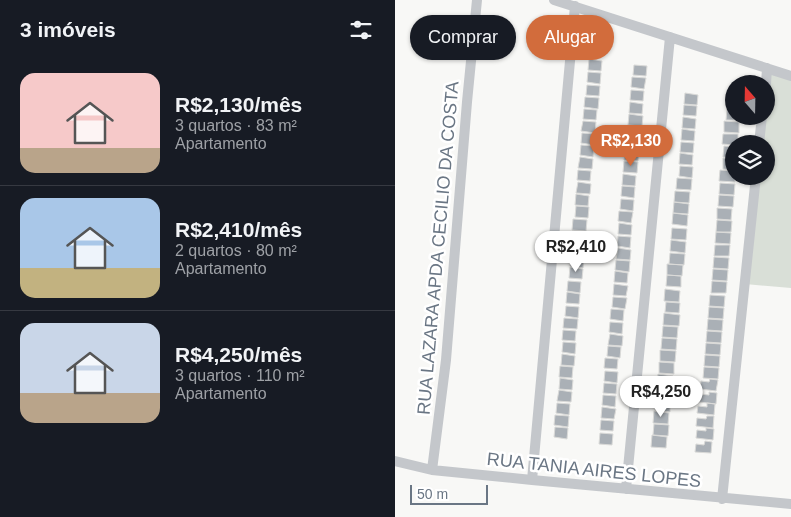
<!DOCTYPE html>
<html lang="pt">
<meta charset="utf-8">
<style>
:root{--surface:#171b24;--page:#20242c;--text:#f1f3f6;--muted:#9ea1a6;--line:#363941;--accent:#d26c3c}
body{margin:0;font-family:Arial,sans-serif;background:var(--page);color:var(--text);height:100vh;display:flex;flex-direction:column;font-size:19px;white-space:nowrap}
*{box-sizing:border-box;margin:0}
p{font-size:16px;color:var(--muted)}
.icon{flex:none;width:28px;height:28px;fill:none;stroke:currentColor;stroke-width:2;stroke-linecap:round;stroke-linejoin:round}
.map{position:relative;flex:1;overflow:hidden}
.drawer{display:flex;flex-direction:column;background:var(--surface);width:395px}
.drawer>*{flex:none}
.top-card{position:absolute;left:15px;top:15px;width:305px;height:45px;display:flex;gap:10px}
.needle{width:32px;rotate:340deg}
.fabs{position:absolute;left:330px;top:75px;display:grid;gap:10px}
.fabs a{display:grid;place-items:center;width:50px;height:50px;border-radius:50%;background:var(--surface);box-shadow:0 1px 4px #0004;font-size:25px}
.scale{position:absolute;left:15px;bottom:12px;width:78px;box-sizing:border-box;padding-left:5px;border:2px solid #6a7684;border-top:0;font-size:14px;line-height:18px;white-space:nowrap;color:#6a7684;-webkit-text-stroke:4px #fff;paint-order:stroke}
.price{position:absolute;translate:-50% -42px;padding:0 11px;border-radius:18px;background:#fff;color:#222;font-size:16px;line-height:32px;filter:drop-shadow(0 1px 2px #0008)}
.price::after{content:'';position:absolute;left:50%;top:30px;width:15px;height:11px;margin-left:-8px;background:inherit;clip-path:polygon(0 0,100% 0,50% 100%)}
.price.on{background:var(--accent);color:#fff}
ul{padding:0;list-style:none}
li{display:flex;align-items:center;gap:15px;height:125px;padding:0 20px}
li+li{border-top:1px solid var(--line)}
li span{display:grid;place-items:center;flex:none;width:140px;height:100px;border-radius:15px;color:#555}
li>.icon{margin-inline-start:auto}
span .icon{width:60px;height:60px;fill:#fffc;stroke-width:1}
li b{font-size:21px}
h2{display:flex;justify-content:space-between;align-items:center;height:60px;padding:0 20px;font-size:21px}
.pill{padding:0 18px;border-radius:22px;background:var(--surface);box-shadow:0 1px 4px #0004;font-size:18px;line-height:45px}
.pill.on{background:var(--accent);color:#fff}
main{display:flex;flex:1;min-height:0}
.map>svg:first-child{display:block}
</style>
<main>
<section class="drawer">
<h2>3 imóveis<svg class="icon" aria-label="filters" viewBox="0 0 24 24"><path d="M4 7h16M4 17h16"/><circle cx="9" cy="7" r="2"/><circle cx="15" cy="17" r="2"/></svg></h2>
<ul>
<li><span style="background:linear-gradient(#f6c9c9 75%,#b9a48a 0)"><svg class="icon" aria-label="home" viewBox="0 0 24 24"><path d="M3 11l9-7 9 7M6 9v11h12V9"/></svg></span><div><b>R$2,130/mês</b><p>3 quartos · 83 m²</p><p>Apartamento</p></div></li>
<li><span style="background:linear-gradient(#a9c7e8 70%,#c2b280 0)"><svg class="icon" aria-label="home" viewBox="0 0 24 24"><path d="M3 11l9-7 9 7M6 9v11h12V9"/></svg></span><div><b>R$2,410/mês</b><p>2 quartos · 80 m²</p><p>Apartamento</p></div></li>
<li><span style="background:linear-gradient(#c9d6e8 70%,#b9a48a 0)"><svg class="icon" aria-label="home" viewBox="0 0 24 24"><path d="M3 11l9-7 9 7M6 9v11h12V9"/></svg></span><div><b>R$4,250/mês</b><p>3 quartos · 110 m²</p><p>Apartamento</p></div></li>
</ul>
</section>
<div class="map">
<svg width="396" height="517" viewBox="0 0 396 517">
<rect width="100%" height="100%" fill="#f8f8f6"/>
<path fill="#d9dfd7" d="M372 68 396 76V288L350 284 361 176H371V144H364L371 116Z"/>
<path fill="#aab0b6" stroke="#dadad8" d="M194 59 207 61 206 71 193 70Z
M239 65 252 66 251 76 238 75Z
M193 72 206 73 205 84 192 82Z
M237 77 251 78 249 89 236 87Z
M192 85 205 86 204 96 191 95Z
M236 90 249 91 248 101 235 100Z
M290 93 303 95 302 105 289 104Z
M190 97 204 98 203 109 189 107Z
M332 97 339 98V108L331 107Z
M235 102 248 104 247 114 234 113Z
M289 105 302 106 301 116 288 115Z
M189 109 202 110 201 120 188 119Z
M332 109 339 110V116H345L344 120H331Z
M234 114 248 116 247 126 233 125Z
M288 117 301 119 300 129 287 128Z
M188 121 201 122 200 133 186 131Z
M329 121 344 122V133L329 132Z
M233 126 246 127 245 137 232 136Z
M287 129 300 131 299 141 286 140Z
M187 133 201 134 199 145 186 143Z
M328 134H343V144H339V145L327 144Z
M232 138 245 139 244 149 231 148Z
M286 142 299 143 298 153 285 152Z
M186 145 199 146 198 157 185 155Z
M329 146 339 147V158L328 157Z
M231 149 244 151 243 161 229 160Z
M285 153 298 155 297 165 284 164Z
M185 157 198 159 197 169 183 168Z
M328 158 339 159V170L328 169Z
M229 161 243 162 242 173 228 172Z
M285 166 298 167 297 178 284 176Z
M183 170 196 171 195 181 182 180Z
M325 170 339 171V176H340V182L324 181Z
M228 174 241 176 240 186 227 185Z
M282 178 297 179 296 190 281 189Z
M183 182 196 184 195 194 181 193Z
M325 183 340 184 339 195 324 194Z
M227 186 240 187 239 198 226 196Z
M280 191 295 192 294 203 279 202Z
M181 194 194 196 193 206 180 205Z
M324 195 339 196 338 207 323 206Z
M226 199 239 200 238 211 225 209Z
M279 202 294 204 293 214 278 213Z
M181 206 194 207 193 218 180 217Z
M322 208 337 209 336 220 322 219Z
M224 211 238 212 236 223 223 221Z
M278 213 293 215 292 226 277 224Z
M178 219 192 220 191 231 177 230Z
M322 220 337 221 336 232H321Z
M224 223 237 225 236 235 223 234Z
M277 228 292 229 291 240 276 239Z
M179 231 192 233 191 243 177 242Z
M321 232 336 233 335 244 320 243Z
M223 236 236 237 235 248 222 246Z
M276 240 291 242 290 253 275 251Z
M177 244 190 245 189 255 176 254Z
M320 245H335L334 256H319Z
M223 248 236 250 235 260 221 259Z
M275 253 290 254 289 265 274 264Z
M176 256 189 257 188 268 175 266Z
M319 257 334 258 333 269 318 268Z
M221 260 235 261 234 272 220 270Z
M272 264 288 265 287 276 272 275Z
M175 267 188 269 187 279 174 278Z
M318 269 333 270 332 281 317 280Z
M220 271 233 273 232 283 219 282Z
M272 275 286 276V287L271 286Z
M173 281 186 282 185 293 172 291Z
M317 281 332 282 331 293H316Z
M219 284 233 286 231 296 218 295Z
M270 289 285 291 284 302 269 301Z
M172 292 185 294 184 304 171 303Z
M315 295 330 296 329 307 314 306Z
M218 297 232 298 230 309 217 307Z
M271 302 285 303 284 313 270 312Z
M171 306 184 307 183 318 170 316Z
M314 307 329 308 328 319 313 318Z
M216 309 229 310 228 321 215 319Z
M269 313 285 315 284 326 268 325Z
M169 318 183 319 182 329 168 328Z
M313 319 328 320 327 331 312 330Z
M215 322 228 323 227 334 214 332Z
M268 326 283 327 282 338 267 337Z
M168 330 181 331 180 341 167 340Z
M312 331 327 332 326 343 311 342Z
M215 334 228 336 227 346 213 345Z
M267 338 282 339 281 350 266 349Z
M168 342 181 343 180 354 167 352Z
M311 343 326 344 325 355 310 354Z
M213 346 226 347 225 358 212 356Z
M265 350 281 351 280 362 265 361Z
M167 354 180 356 179 366 166 365Z
M310 355 325 356 324 367 309 366Z
M210 358 223 359 222 369 209 368Z
M264 362 279 363V374L264 373Z
M165 366 178 367 177 378 164 377Z
M309 367 324 368 323 379 308 378Z
M210 371 223 372 222 383 209 381Z
M263 374 278 376 277 387 262 385Z
M165 378 178 380 177 390 164 389Z
M315 379 323 380 321 391 305 389 306 381 314 382Z
M209 383 222 384 221 394 208 393Z
M262 387 277 389 276 400 261 399Z
M164 390 177 392 176 402 162 401Z
M314 392 322 393 321 404 304 402 305 394 314 395Z
M208 395 221 396 220 407 207 405Z
M260 399 275 401V412L260 410Z
M162 403 175 404 174 415 161 413Z
M312 403 320 404 319 415 302 413 303 406 312 407Z
M207 407 221 409 219 419 206 418Z
M259 411 274 413 273 424 258 423Z
M160 415 174 416 173 427 159 425Z
M312 416H319L318 428 301 426 302 418 311 419Z
M206 420 219 421 218 431 205 430Z
M259 424 274 425 273 436 258 435Z
M160 427 173 428 172 439 159 437Z
M311 428 319 429 318 440 301 438 302 430 311 431Z
M205 433 218 434 217 445 204 444Z
M257 435 272 437 271 448 256 447Z
M310 441 317 442 316 453 300 452 301 444 309 445Z"/>
<g fill="none" stroke-linecap="round" stroke-linejoin="round">
<path stroke="#c4c7cb" stroke-width="10" d="M159 0 396 76
M371 84 372 68
M364 144 367 116
M0 461 37 470 137 480 396 504
M37 470 51 360 72 102 82 0
M137 480 180 6
M231 489 275 37
M327 499 361 176"/>
</g>
<g text-anchor="middle" stroke-width="5" stroke-linejoin="round" paint-order="stroke">
<g font-size="18" fill="#6a7684" stroke="#fff">
<text transform="translate(43 248) rotate(-85)" y="6">RUA LAZARA APDA CECILIO DA COSTA</text>
<text transform="translate(199 470) rotate(6)" y="6">RUA TANIA AIRES LOPES</text>
</g>
</g>
</svg>
<div class="fabs">
<a><svg class="needle" viewBox="-14 -14 28 28"><path d="M0-13l5 13h-10z" fill="#e53935"/><path d="M0 13l5-13h-10z" fill="#9ea1a6"/></svg></a>
<a><svg class="icon" aria-label="layers" viewBox="0 0 24 24"><path d="M12 4l9 5-9 5-9-5zM3 14l9 5 9-5"/></svg></a>
</div>
<div class="scale">50 m</div>
<b class="price on" style="left:236px;top:167px">R$2,130</b>
<b class="price" style="left:181px;top:273px">R$2,410</b>
<b class="price" style="left:266px;top:418px">R$4,250</b>
<div class="top-card">
<a class="pill">Comprar</a>
<a class="pill on">Alugar</a>
</div>
</div>
</main>
